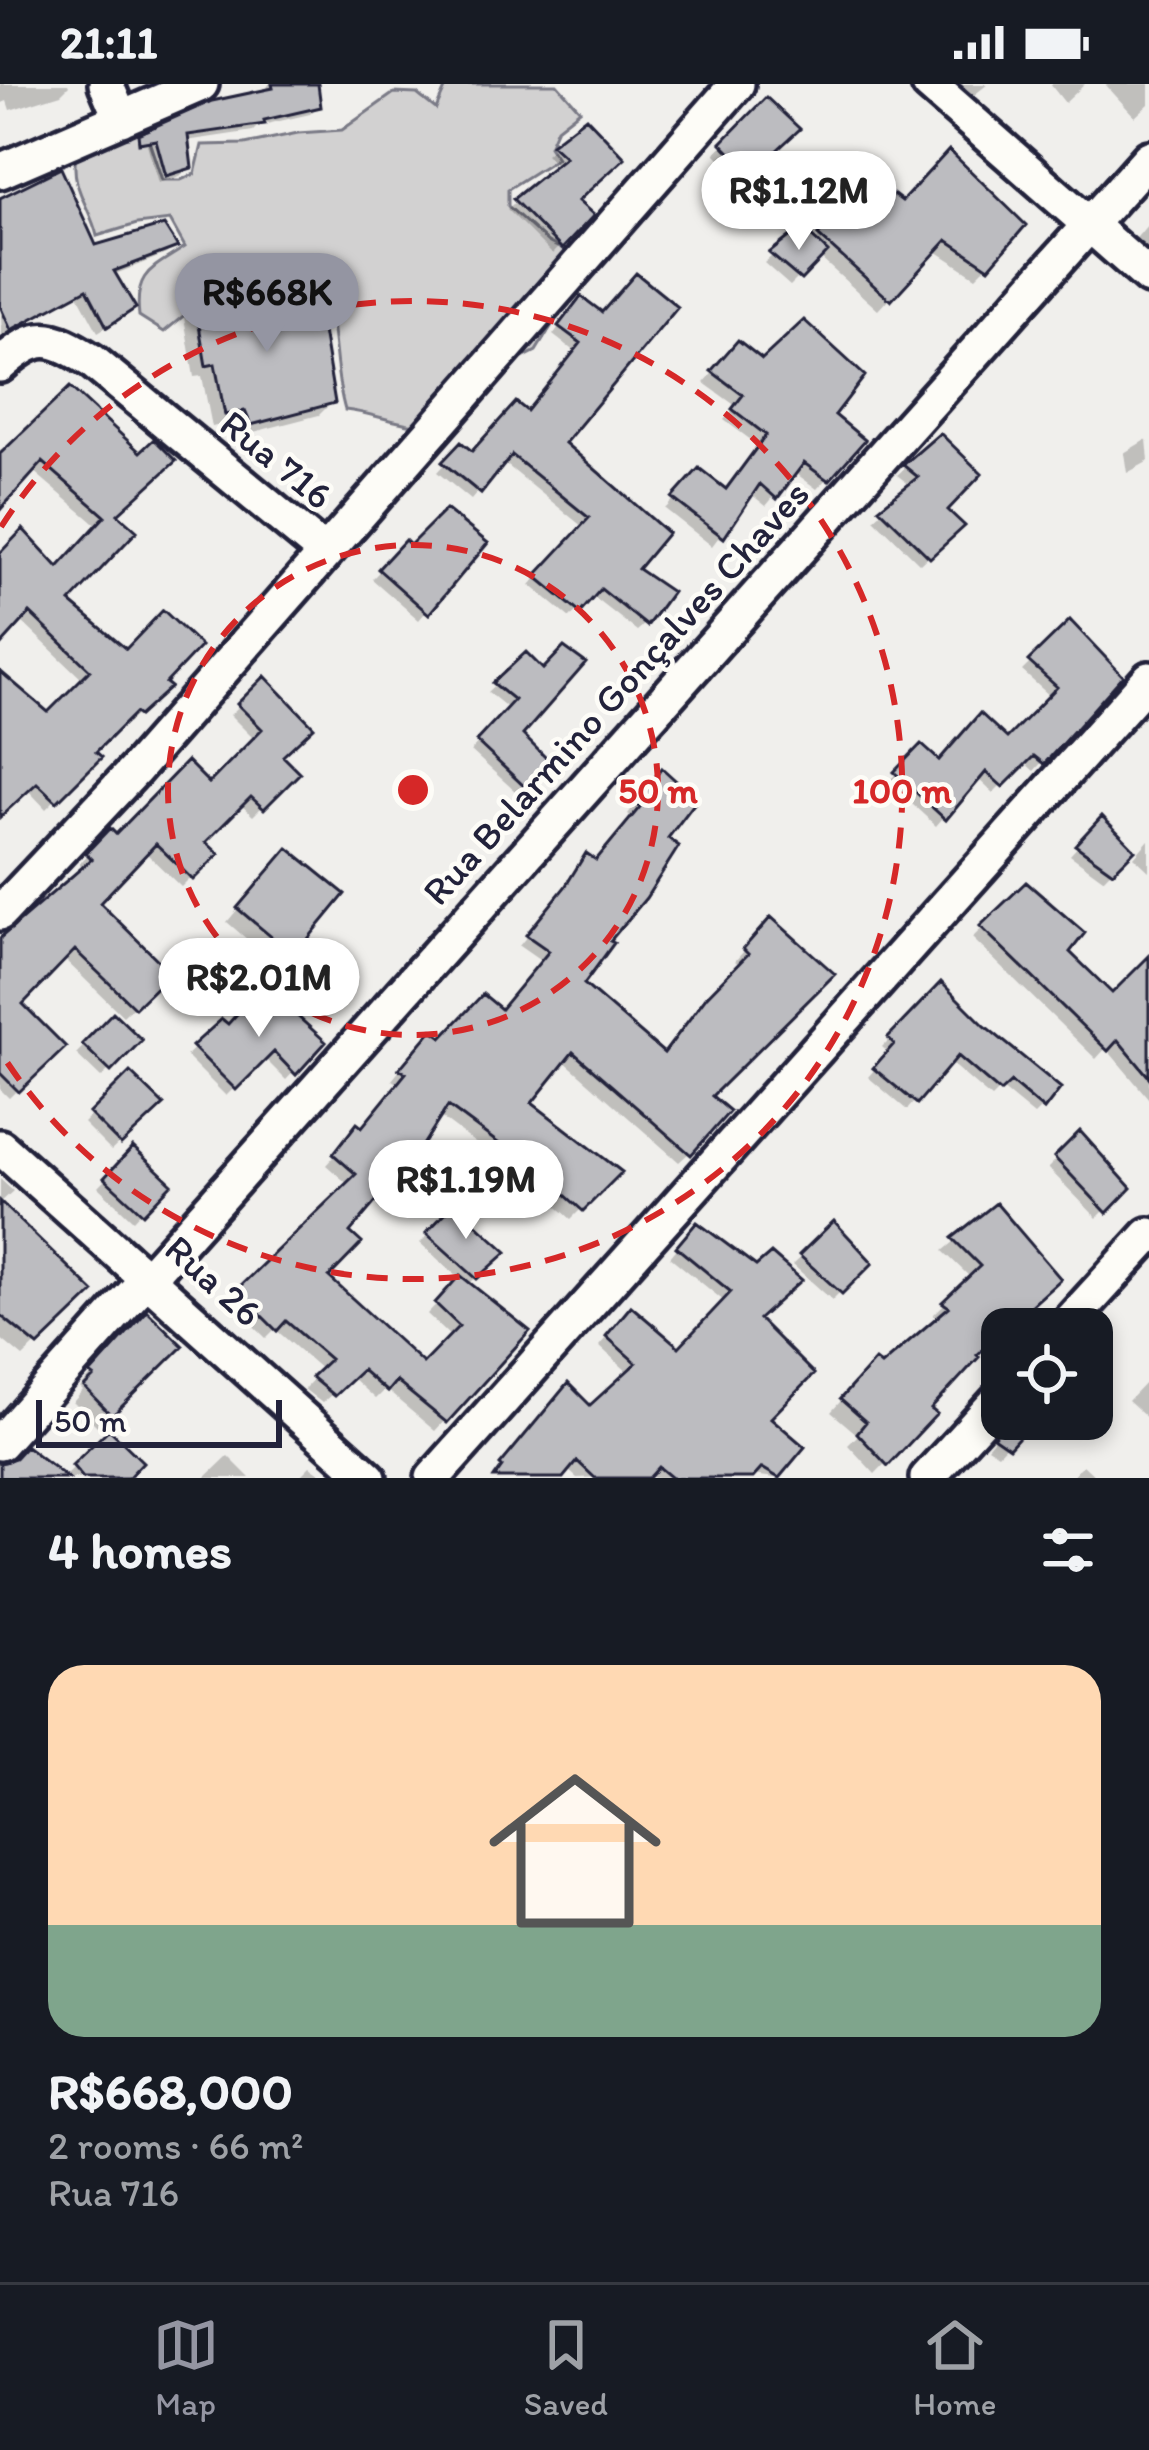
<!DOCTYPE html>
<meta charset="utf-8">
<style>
:root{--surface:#171b24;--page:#20242c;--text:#f1f3f6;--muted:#9ea1a6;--line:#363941;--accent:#9495a2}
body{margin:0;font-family:Itim,sans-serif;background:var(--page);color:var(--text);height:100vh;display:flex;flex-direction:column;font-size:45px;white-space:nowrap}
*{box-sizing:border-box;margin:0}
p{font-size:39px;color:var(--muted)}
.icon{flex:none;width:66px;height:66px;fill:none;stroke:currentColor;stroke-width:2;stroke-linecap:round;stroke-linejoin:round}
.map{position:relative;height:1394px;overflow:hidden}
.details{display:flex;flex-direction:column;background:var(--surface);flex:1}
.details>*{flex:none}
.fabs{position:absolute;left:981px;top:1224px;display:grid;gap:24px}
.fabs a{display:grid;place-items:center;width:132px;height:132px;border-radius:24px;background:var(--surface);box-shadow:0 6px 18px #0003;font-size:60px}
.scale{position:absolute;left:36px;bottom:30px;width:246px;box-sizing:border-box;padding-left:12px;border:6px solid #22223b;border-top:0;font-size:33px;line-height:42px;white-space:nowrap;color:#22223b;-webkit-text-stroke:9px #fdfcf7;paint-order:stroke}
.price{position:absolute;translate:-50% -102px;padding:0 27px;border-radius:42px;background:#fff;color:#222;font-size:39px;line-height:78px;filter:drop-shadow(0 3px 6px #0008)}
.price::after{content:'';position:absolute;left:50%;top:72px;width:36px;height:27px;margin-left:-18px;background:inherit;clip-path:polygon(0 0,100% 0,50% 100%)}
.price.selected{background:var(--accent);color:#111}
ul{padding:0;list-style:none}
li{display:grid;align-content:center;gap:24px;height:636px;padding:0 48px}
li+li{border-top:3px solid var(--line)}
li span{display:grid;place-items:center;height:372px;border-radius:36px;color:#555}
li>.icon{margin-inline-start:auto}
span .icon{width:216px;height:216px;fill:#fffc;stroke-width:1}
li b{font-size:51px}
h2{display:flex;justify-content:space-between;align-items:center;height:144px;padding:0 48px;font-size:51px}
.status{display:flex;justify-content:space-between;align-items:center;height:84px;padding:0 60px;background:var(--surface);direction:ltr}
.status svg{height:33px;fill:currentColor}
.tabs{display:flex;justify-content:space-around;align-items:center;height:168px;border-top:3px solid var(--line);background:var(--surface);font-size:33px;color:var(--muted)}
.tabs a{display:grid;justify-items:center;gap:6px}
.tabs .selected{color:var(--accent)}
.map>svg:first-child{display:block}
</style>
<div class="status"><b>21:11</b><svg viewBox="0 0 49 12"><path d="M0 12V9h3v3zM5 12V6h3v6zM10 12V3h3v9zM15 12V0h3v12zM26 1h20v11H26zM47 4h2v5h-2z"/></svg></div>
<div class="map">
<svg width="1149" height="1394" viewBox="0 0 1149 1394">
<rect width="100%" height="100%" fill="#f0efec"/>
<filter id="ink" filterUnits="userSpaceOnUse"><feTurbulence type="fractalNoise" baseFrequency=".00833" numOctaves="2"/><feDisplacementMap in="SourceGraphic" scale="24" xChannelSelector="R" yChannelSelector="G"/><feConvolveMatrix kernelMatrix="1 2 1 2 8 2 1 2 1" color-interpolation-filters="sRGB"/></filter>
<g filter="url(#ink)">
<path fill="#d2d1d1" stroke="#7a7a86" stroke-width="3" d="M447 0H557L580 26 557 44 549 62 557 74 508 105V122L548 158 574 172 557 233 536 267 492 290 424 342C395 340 373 329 345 326 333 287 338 243 323 206H234L194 212 192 225 164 248 139 232C134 188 152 185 185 163L170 136 137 140 97 152C90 122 70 104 76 70L145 45 162 96H181L195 90 202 61 245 60 298 49 342 46 394 9 417 10 436 25Z"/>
<path fill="#0003" d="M0 0H68L69 2 61 10 10 26 7 17 0 20Z
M269 0H315L318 22 310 30 258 42 253 47 186 57 189 83 180 92 158 99 147 60 155 51 265 8Z
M934 0H988L960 22Z
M1050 0H1085L1065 19Z
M1105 0H1149V20L1135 33Z
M766 17 795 45 741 96 715 69Z
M585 37 574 117 589 131 552 170 507 125 558 82 546 70Z
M858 108 902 121 987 182 976 193 934 166 878 226 819 173 790 202 764 179 801 147 814 159Z
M1149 139V176L1132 159Z
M174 163 166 170 113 191 124 232 98 248 78 211 2 252 0 211 94 165Z
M196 221 332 318 319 331 238 352 232 338 212 343 202 292 194 293 184 233Z
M573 224 601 231 561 359 634 485 645 540 637 547 591 511 570 534 530 501 583 443 503 378 471 416 437 388 461 362 472 371 526 331 575 268 553 251Z
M729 270 831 331 826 395 817 405 794 388 766 422 751 410 712 462 665 425 699 388 724 408 759 362 724 336 736 322 704 299Z
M70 307 114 430 65 519 166 603 128 639 124 635 92 668 97 673 46 725 27 705 0 730V591L49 632 83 596 20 536 0 557V473L58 487 99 443 32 386 0 421V366L4 370Z
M940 353 944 426 960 442 920 480 874 435 911 402 897 391Z
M1147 355 1149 377 1127 389 1124 369Z
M484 460 419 536 372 495 405 461 410 465Z
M1070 540 1119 592 1034 687 1024 678 993 709 977 694 936 742 888 698 921 664 938 680 1007 658 1051 613 1022 587Z
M526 572 519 651 545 677 516 708 471 667 509 625 488 608Z
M265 597 279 673 296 689 253 732 240 720 202 758 214 770 181 803 145 768 96 819 167 889 123 932 63 874 0 938V870L84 785 79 780 110 748 116 754 209 703 255 656 230 631Z
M653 697 664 755 580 900 663 972 741 882 735 877 762 847 689 1069 679 1078 563 976 528 1020 617 1089 571 1135 498 1069 494 1073 439 1032 346 1148 325 1194 423 1283 452 1254 427 1230 460 1195 420 1159 454 1125 503 1168 468 1201 526 1248 435 1347 385 1305 375 1315 351 1293 322 1319 304 1305 322 1286 275 1245 266 1254 229 1218 349 1101 326 1081 398 1000 392 996 422 959 443 956 500 928 542 878 519 862 556 816 576 782 586 773 595 779 633 734 628 730Z
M1102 736 1131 766 1103 795 1070 771Z
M1149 756V787L1134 773Z
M275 781 341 810 279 883 227 838Z
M1026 802 1066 868 1112 913 1149 885V1015L1106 964 1096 975 972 854Z
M941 902 1041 1024 1034 1031 1001 1004 991 1014 949 978 907 1026 868 993 889 969 882 963Z
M113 932 138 956 101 994 76 970Z
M222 939 228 944 322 958 286 996 264 974 226 1012 186 972Z
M0 948 61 963 9 1014 0 1005Z
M130 993 160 1021 111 1067 83 1039Z
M1080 1051 1127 1104 1097 1134 1048 1084Z
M133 1067 167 1100 133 1136 98 1103Z
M0 1095 13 1107 0 1119 19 1135 0 1159Z
M996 1123 973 1271 927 1325 933 1330 875 1390 848 1361 858 1351 831 1328 864 1291 881 1285 939 1235 933 1231 971 1194 943 1167Z
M834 1142 869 1179 832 1216 793 1181Z
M688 1151 755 1236 767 1334 800 1363 775 1394 752 1391 654 1394 650 1391 577 1394 567 1385 495 1394 493 1392 560 1312 590 1325 629 1289 599 1262 622 1235 679 1267 725 1218 670 1173Z
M90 1208 23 1273 0 1254V1219Z
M134 1243 178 1262 97 1342 73 1318 83 1307 80 1304Z
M1149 1295V1336L1128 1317Z
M1011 1335H1031L998 1370 987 1363Z
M1043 1335H1060L1053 1344Z
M109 1349 124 1394H68L66 1391Z
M228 1372 250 1394H205Z
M1083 1381 1097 1394H1070Z
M310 1382 327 1394H298Z"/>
<path fill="#bcbcc0" stroke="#22223b" stroke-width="3" d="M272 0H318L321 23 264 36 265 40 188 51 192 84 166 92 156 56 139 59 138 50 212 17 273 4Z
M766 13 800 45 751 90 721 59Z
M586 33 625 74 578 117 594 131 562 165 513 115 565 73 551 60Z
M949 66 1026 141 989 184 947 156 891 217 818 151 869 92 902 117Z
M61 84 96 161 164 141 178 163 114 187 136 224 107 243 87 205 11 246 0 222V114Z
M802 143 828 168 801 196 769 169Z
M636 189 678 223 565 359 668 449 638 485 672 508 647 542 601 505 580 529 535 492 589 434 512 371 481 410 442 378 461 358 472 367 516 318 527 327 581 259 558 242 581 212 602 228Z
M317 211 335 319 251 341 245 327 225 331 215 280 206 282 195 218Z
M804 236 865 292 835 331 865 356 829 397 804 379 777 415 760 400 724 454 672 414 699 384 726 405 766 351 732 325 743 311 711 287 738 256 762 275Z
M70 303 140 368 154 355 176 377 118 430 137 447 70 518 126 565 163 526 201 562 166 599 171 603 139 632 135 629 96 668 102 673 57 718 37 699 0 733V587L48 628 90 586 30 529 0 562V469L23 445 58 483 105 432 43 378 0 426V370Z
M940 349 982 390 948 426 965 442 930 474 879 424 918 393 903 381Z
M446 425 488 459 429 530 378 485 405 456 410 461Z
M1070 536 1123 592 1044 680 1034 672 1003 703 986 688 946 736 894 688 921 660 939 676 980 629 1007 654 1057 603 1028 577Z
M564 563 586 579 523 651 549 677 525 703 476 657 514 616 493 599 526 568 543 585Z
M265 592 314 643 283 672 300 689 264 725 251 713 206 758 219 770 193 796 156 760 100 819 171 889 135 924 75 866 23 920 66 963 19 1008 0 989V854L92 775 86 769 110 744 116 750 187 677 209 699 262 645 237 620Z
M662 684 697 716 668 754 679 762 646 814 610 857 614 859 584 900 664 969 706 913 748 870 743 865 771 833 835 890 712 1012 730 1027 691 1071 573 968 532 1019 622 1088 583 1127 509 1061 506 1065 448 1022 421 1064 350 1148 362 1159 329 1193 423 1279 459 1242 435 1219 460 1191 530 1247 447 1339 396 1297 387 1308 362 1286 334 1312 311 1293 330 1275 286 1237 277 1247 236 1206 356 1090 333 1070 357 1039 362 1043 406 989 399 985 432 946 442 953 483 910 501 925 549 867 526 851 565 803 586 769 596 776 640 723 635 719Z
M1102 732 1135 766 1113 788 1075 761Z
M288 764 345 810 294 872 237 824Z
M1026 798 1085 849 1070 868 1112 909 1149 872V993L1118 956 1108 967 980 842Z
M941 898 985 942 1061 1004 1044 1026 1011 998 1000 1008 958 972 917 1020 873 984 894 960 888 953Z
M263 901 326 958 296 991 274 968 236 1006 192 962 222 935 228 940Z
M113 928 142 956 111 988 82 960Z
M130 988 164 1021 121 1061 89 1029Z
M1080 1047 1131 1104 1107 1129 1054 1073Z
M133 1063 172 1100 143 1130 104 1094Z
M0 1117 94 1208 38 1262 0 1231Z
M996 1119 1061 1195 977 1271 979 1273 931 1325 937 1330 888 1382 857 1349 866 1338 840 1315 875 1276 881 1281 949 1223 942 1218 980 1182 952 1154Z
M454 1120 507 1168 477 1195 426 1149Z
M834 1137 873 1179 842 1210 799 1171Z
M697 1138 756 1182 771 1169 802 1196 759 1235 814 1290 771 1334 805 1363 779 1394 762 1384 753 1394H672L659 1383 649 1394H595L577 1377 563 1394H494L502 1383 500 1381 568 1299 590 1321 636 1279 606 1252 631 1222 679 1263 731 1208 676 1163Z
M147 1227 183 1262 112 1332 84 1303 94 1293 90 1290Z
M1009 1335H1035L1009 1364 993 1353Z
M109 1345 143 1378 128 1394H83L72 1381Z
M26 1362 68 1394H0V1379L15 1374Z"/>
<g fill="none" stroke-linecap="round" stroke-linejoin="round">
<defs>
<path id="minor" d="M106 0 121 35
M929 0 1149 193
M0 87 201 0
M0 281C38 247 50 251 92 277L324 468
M0 829 134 687 737 0
M0 1063 369 1394
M1063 1245 1149 1151
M0 1359 1149 74
M433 1394 1149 595
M927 1394 1002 1312"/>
</defs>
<use href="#minor" stroke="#22223b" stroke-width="42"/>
<use href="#minor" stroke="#fdfcf7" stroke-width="33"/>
</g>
</g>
<g fill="none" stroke="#d62828" stroke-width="6" stroke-dasharray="21 15">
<circle cx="413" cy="706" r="245"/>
<path d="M1 443A489 489 0 1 1 1 969"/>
</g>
<g text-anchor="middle" stroke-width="9" stroke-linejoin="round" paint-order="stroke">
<g font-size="39" fill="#22223b" stroke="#fdfcf7">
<text transform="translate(277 375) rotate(39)" y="14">Rua 716</text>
<text transform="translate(615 608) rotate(-48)" y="14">Rua Belarmino Gonçalves Chaves</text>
<text transform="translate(214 1196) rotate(42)" y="14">Rua 26</text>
</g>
</g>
<circle cx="413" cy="706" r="18" fill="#d62828" stroke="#fdfcf7" stroke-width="6"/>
<g font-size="36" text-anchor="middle" font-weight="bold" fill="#d62828" stroke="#fdfcf7" stroke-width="9" stroke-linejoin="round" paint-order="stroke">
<text x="658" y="719">50 m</text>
<text x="902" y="719">100 m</text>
</g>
</svg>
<div class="fabs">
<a><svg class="icon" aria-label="locate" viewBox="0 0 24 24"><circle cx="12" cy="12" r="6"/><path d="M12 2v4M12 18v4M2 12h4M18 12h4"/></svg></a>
</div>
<div class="scale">50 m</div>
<b class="price" style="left:799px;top:169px">R$1.12M</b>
<b class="price selected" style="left:267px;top:271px">R$668K</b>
<b class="price" style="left:259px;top:956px">R$2.01M</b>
<b class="price" style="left:466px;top:1158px">R$1.19M</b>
</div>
<section class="details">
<h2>4 homes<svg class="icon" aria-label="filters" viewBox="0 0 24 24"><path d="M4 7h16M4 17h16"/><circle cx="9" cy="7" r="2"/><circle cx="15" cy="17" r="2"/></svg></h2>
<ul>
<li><span style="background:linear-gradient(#ffd9b3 70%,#7fa58c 0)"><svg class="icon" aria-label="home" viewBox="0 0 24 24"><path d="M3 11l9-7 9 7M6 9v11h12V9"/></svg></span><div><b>R$668,000</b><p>2 rooms · 66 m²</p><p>Rua 716</p></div></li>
</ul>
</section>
<nav class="tabs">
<a class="selected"><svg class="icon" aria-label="map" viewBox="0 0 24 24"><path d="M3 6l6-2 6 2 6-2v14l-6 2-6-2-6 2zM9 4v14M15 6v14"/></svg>Map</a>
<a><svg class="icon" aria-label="saved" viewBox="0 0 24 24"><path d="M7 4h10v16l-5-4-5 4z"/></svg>Saved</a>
<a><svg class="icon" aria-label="home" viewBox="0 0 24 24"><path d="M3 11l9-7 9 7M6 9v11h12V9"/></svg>Home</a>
</nav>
